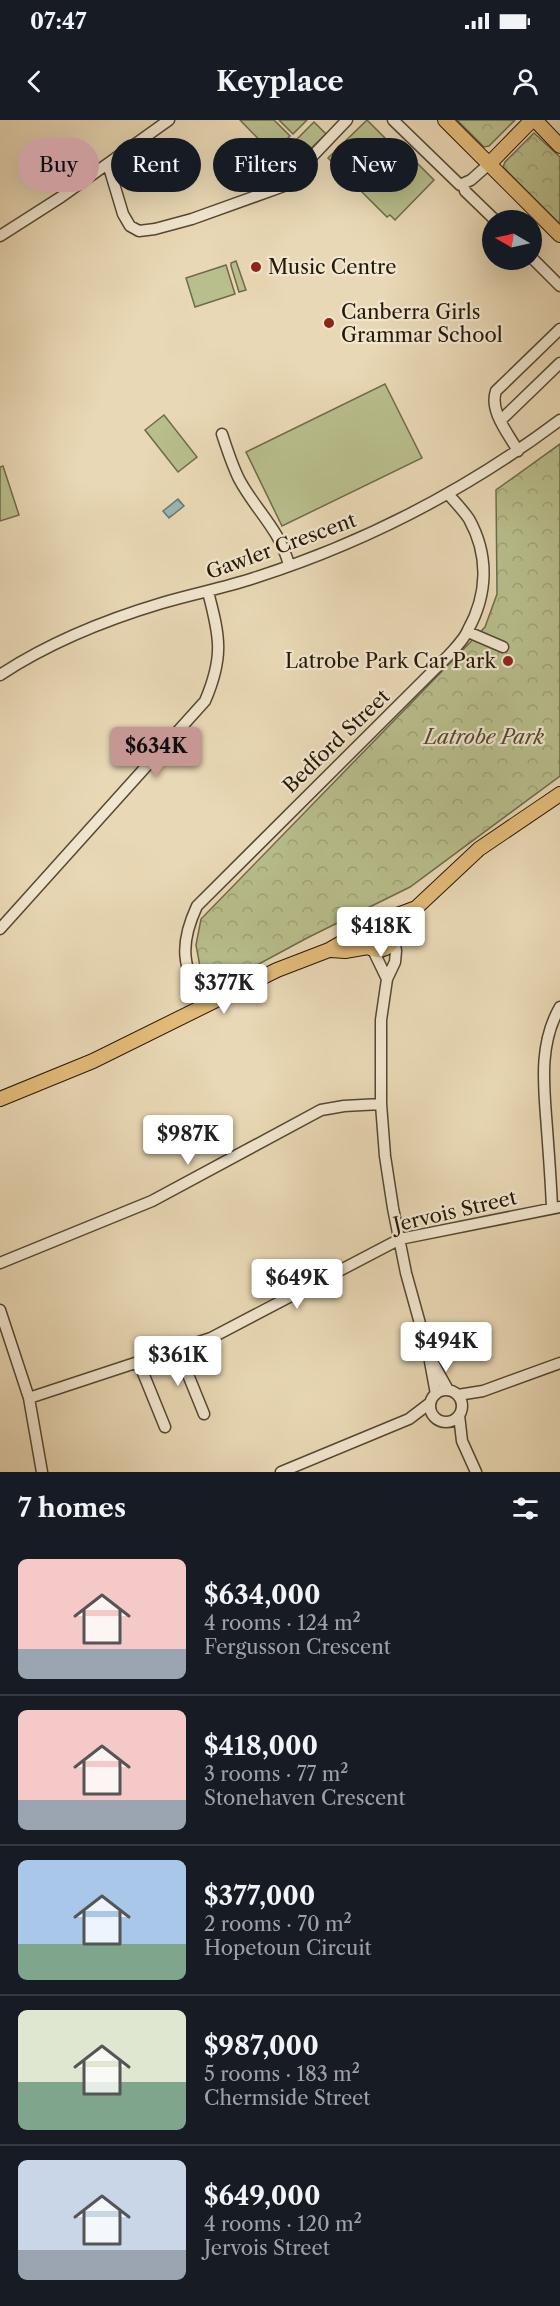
<!DOCTYPE html>
<meta charset="utf-8">
<style>
:root{--surface:#171b24;--page:#20242c;--text:#f1f3f6;--muted:#9ea1a6;--line:#363941;--accent:#c59692}
body{margin:0;font-family:"Libre Caslon Text",serif;background:var(--page);color:var(--text);height:100vh;display:flex;flex-direction:column;font-size:22px;white-space:nowrap}
*{box-sizing:border-box;margin:0}
p{font-size:20px;color:var(--muted)}
.icon{flex:none;width:33px;height:33px;fill:none;stroke:currentColor;stroke-width:2;stroke-linecap:round;stroke-linejoin:round}
.map{position:relative;height:1352px;overflow:hidden}
.drawer{display:flex;flex-direction:column;background:var(--surface);flex:1}
.drawer>*{flex:none}
.guide{position:absolute;left:18px;top:18px;width:525px;height:54px;display:flex;gap:12px}
.needle{width:39px;rotate:279deg}
.controls{position:absolute;left:482px;top:90px;display:grid;gap:12px}
.controls a{display:grid;place-items:center;width:60px;height:60px;border-radius:50%;background:var(--surface);box-shadow:0 6px 24px #0002;font-size:30px}
.price{position:absolute;translate:-50% -51px;padding:0 14px;border-radius:6px;background:#fff;color:#222;font-size:20px;line-height:39px;filter:drop-shadow(0 2px 3px #0008)}
.price::after{content:'';position:absolute;left:50%;top:36px;width:18px;height:14px;margin-left:-9px;background:inherit;clip-path:polygon(0 0,100% 0,50% 100%)}
.price.current{background:var(--accent);color:#111}
ul{padding:0;list-style:none}
li{display:flex;align-items:center;gap:18px;height:150px;padding:0 18px}
li+li{border-top:2px solid var(--line)}
li span{display:grid;place-items:center;flex:none;width:168px;height:120px;border-radius:9px;color:#555}
li>.icon{margin-inline-start:auto}
span .icon{width:72px;height:72px;fill:#fffc;stroke-width:1}
li b{font-size:26px}
h2{display:flex;justify-content:space-between;align-items:center;height:72px;padding:0 18px;font-size:26px}
.tag{padding:0 21px;border-radius:27px;background:var(--surface);box-shadow:0 6px 24px #0002;font-size:21px;line-height:54px}
.tag.current{background:var(--accent);color:#111}
.status{display:flex;justify-content:space-between;align-items:center;height:42px;padding:0 30px;background:var(--surface);direction:ltr}
.status svg{height:16px;fill:currentColor}
header{display:flex;justify-content:space-between;align-items:center;height:78px;padding:0 18px;background:var(--surface);font-size:27px;font-weight:700}
.map>svg:first-child{display:block}
</style>
<div class="status"><b>07:47</b><svg viewBox="0 0 49 12"><path d="M0 12V9h3v3zM5 12V6h3v6zM10 12V3h3v9zM15 12V0h3v12zM26 1h20v11H26zM47 4h2v5h-2z"/></svg></div>
<header><svg class="icon" aria-label="back" viewBox="0 0 24 24"><path d="M15 5l-7 7 7 7"/></svg>Keyplace<svg class="icon" aria-label="person" viewBox="0 0 24 24"><circle cx="12" cy="8" r="4"/><path d="M4 21q1-7 8-7t8 7"/></svg></header>
<div class="map">
<svg width="560" height="1352" viewBox="0 0 560 1352">
<defs>
<pattern id="forest-crowns" width="20" height="18" patternUnits="userSpaceOnUse" patternTransform="scale(1.5)"><rect width="20" height="18" fill="#b8be8c"/><path d="M2 6a3 3 0 1 1 6 0M12 15a3 3 0 1 1 6 0" fill="none" stroke="#9ea377"/></pattern>
<pattern id="water-waves" width="16" height="10" patternUnits="userSpaceOnUse" patternTransform="scale(1.5)"><rect width="16" height="10" fill="#9ab8b6"/><path d="M0 5q4-4 8 0t8 0" fill="none" stroke="#859d9b"/></pattern>
</defs>
<rect width="100%" height="100%" fill="#e9d8b5"/>
<filter id="stains"><feTurbulence type="fractalNoise" baseFrequency=".00333" numOctaves="4"/><feColorMatrix values="0 0 0 0 .2 0 0 0 0 .09 0 0 0 0 .02 0 0 0 .5 -.17"/></filter>
<radialGradient id="worn" r=".72"><stop offset=".6" stop-color="#630" stop-opacity="0"/><stop offset="1" stop-color="#630" stop-opacity=".3"/></radialGradient>
<path fill="#b8be8c" stroke="#6e6b4a" stroke-width="1.5" d="M240 0H274L290 16 272 33Z
M279 0H307L293 14Z
M367 0 402 35 406 32 434 60 395 100 390 95 387 97 328 38Z
M314 2 326 14 306 33 295 21Z
M236 141 246 170 239 172 231 146V143Z
M226 145 235 174 195 187 186 158Z
M385 264 422 338 282 406 246 332Z
M164 295 197 337 178 352 145 310Z
M3 346 19 395 0 401V347Z"/>
<path fill="url(#forest-crowns)" stroke="#6e6b4a" stroke-width="1.5" d="M457 0H515L489 26 484 27Z
M534 13 560 37V104L503 47 505 42Z
M560 324V656L410 767 307 818 216 867 201 852 196 825 201 799 485 507 497 474 496 370Z"/>
<path fill="url(#water-waves)" stroke="#6b7870" stroke-width="1.5" d="M178 379 184 386 169 398 163 391Z"/>
<g fill="none" stroke-linecap="round" stroke-linejoin="round">
<defs>
<path id="minor" d="M393 0 460 65 471 60 489 44
M108 44 123 94 130 106 139 111 155 109 192 99 284 66 347 0
M464 65 465 71 495 100
M0 116 61 77 169 0
M531 137 560 166
M501 300 560 243
M222 314C227 329 232 345 239 359 256 391 279 408 289 445
M518 331C508 313 489 291 496 271L560 209
M468 512 503 527
M0 555C50 522 105 500 162 483 192 474 224 468 254 458 364 423 468 369 560 300
M0 809 205 581C224 537 220 517 208 472
M394 818 396 831 395 842 387 859 381 900V984L385 1036 393 1088 406 1153 429 1236 436 1274
M373 830 387 859
M202 888C185 846 177 829 197 786L448 536C455 528 464 520 468 510 488 474 489 435 469 399 463 390 455 382 448 374
M552 1088C551 1062 549 1036 547 1009 544 967 538 925 560 887
M0 1143 152 1081 321 990 344 986 381 984
M0 1190 29 1278 42 1352
M178 1230 204 1294
M432 1241 448 1270
M139 1243 165 1307
M430 1286a16 16 0 1 1 32 0a16 16 0 1 1-32 0Z
M458 1275 483 1271 560 1243
M29 1278 211 1218 400 1119 560 1087
M459 1295 462 1321 476 1352
M281 1352 409 1299 430 1283"/>
<path id="major" d="M445 0 560 115
M535 0 560 26
M489 44 532 0
M362 814a16 16 0 1 1 32 0a16 16 0 1 1-32 0Z
M384 800 416 788 479 729 560 674
M331 830 345 831 368 827
M0 979 93 941 277 850 329 830 362 811"/>
</defs>
<use href="#minor" stroke="#554832" stroke-width="13"/>
<use href="#major" stroke="#241807" stroke-width="16"/>
<use href="#minor" stroke="#f1e6cf" stroke-width="10"/>
<use href="#major" stroke="#e4bc7a" stroke-width="14"/>
</g>
<g fill="#8f2418" stroke="#f1e6cf" stroke-width="2">
<circle cx="256" cy="147" r="6"/>
<circle cx="329" cy="203" r="6"/>
<circle cx="508" cy="541" r="6"/>
</g>
<g text-anchor="middle" stroke-width="4.5" stroke-linejoin="round" paint-order="stroke">
<g font-size="20" fill="#241807" stroke="#f1e6cf" text-anchor="start">
<text x="268" y="154">Music Centre</text>
<text x="341" y="199">Canberra Girls<tspan x="341" dy="23">Grammar School</tspan></text>
<text x="496" y="548" text-anchor="end">Latrobe Park Car Park</text>
</g>
<g font-size="20" fill="#241807" stroke="#f1e6cf">
<text transform="translate(281 426) rotate(-20)" y="7">Gawler Crescent</text>
<text transform="translate(336 621) rotate(-44)" y="7">Bedford Street</text>
<text transform="translate(455 1091) rotate(-13)" y="7">Jervois Street</text>
</g>
<g font-size="20" font-style="italic" fill="#504a2f" stroke="#f1e6cf">
<text x="484" y="624">Latrobe Park</text>
</g>
</g>
<rect width="100%" height="100%" filter="url(#stains)"/>
<rect width="100%" height="100%" fill="url(#worn)"/>
</svg>
<div class="controls">
<a><svg class="needle" viewBox="-14 -14 28 28"><path d="M0-13l5 13h-10z" fill="#e53935"/><path d="M0 13l5-13h-10z" fill="#9ea1a6"/></svg></a>
</div>
<b class="price current" style="left:156px;top:658px">$634K</b>
<b class="price" style="left:381px;top:838px">$418K</b>
<b class="price" style="left:224px;top:895px">$377K</b>
<b class="price" style="left:188px;top:1046px">$987K</b>
<b class="price" style="left:297px;top:1190px">$649K</b>
<b class="price" style="left:446px;top:1253px">$494K</b>
<b class="price" style="left:178px;top:1267px">$361K</b>
<div class="guide">
<a class="tag current">Buy</a>
<a class="tag">Rent</a>
<a class="tag">Filters</a>
<a class="tag">New</a>
</div>
</div>
<section class="drawer">
<h2>7 homes<svg class="icon" aria-label="filters" viewBox="0 0 24 24"><path d="M4 7h16M4 17h16"/><circle cx="9" cy="7" r="2"/><circle cx="15" cy="17" r="2"/></svg></h2>
<ul>
<li><span style="background:linear-gradient(#f6c9c9 75%,#9aa5b1 0)"><svg class="icon" aria-label="home" viewBox="0 0 24 24"><path d="M3 11l9-7 9 7M6 9v11h12V9"/></svg></span><div><b>$634,000</b><p>4 rooms · 124 m²</p><p>Fergusson Crescent</p></div></li>
<li><span style="background:linear-gradient(#f6c9c9 75%,#9aa5b1 0)"><svg class="icon" aria-label="home" viewBox="0 0 24 24"><path d="M3 11l9-7 9 7M6 9v11h12V9"/></svg></span><div><b>$418,000</b><p>3 rooms · 77 m²</p><p>Stonehaven Crescent</p></div></li>
<li><span style="background:linear-gradient(#a9c7e8 70%,#7fa58c 0)"><svg class="icon" aria-label="home" viewBox="0 0 24 24"><path d="M3 11l9-7 9 7M6 9v11h12V9"/></svg></span><div><b>$377,000</b><p>2 rooms · 70 m²</p><p>Hopetoun Circuit</p></div></li>
<li><span style="background:linear-gradient(#dfe7d0 60%,#7fa58c 0)"><svg class="icon" aria-label="home" viewBox="0 0 24 24"><path d="M3 11l9-7 9 7M6 9v11h12V9"/></svg></span><div><b>$987,000</b><p>5 rooms · 183 m²</p><p>Chermside Street</p></div></li>
<li><span style="background:linear-gradient(#c9d6e8 75%,#9aa5b1 0)"><svg class="icon" aria-label="home" viewBox="0 0 24 24"><path d="M3 11l9-7 9 7M6 9v11h12V9"/></svg></span><div><b>$649,000</b><p>4 rooms · 120 m²</p><p>Jervois Street</p></div></li>
</ul>
</section>
